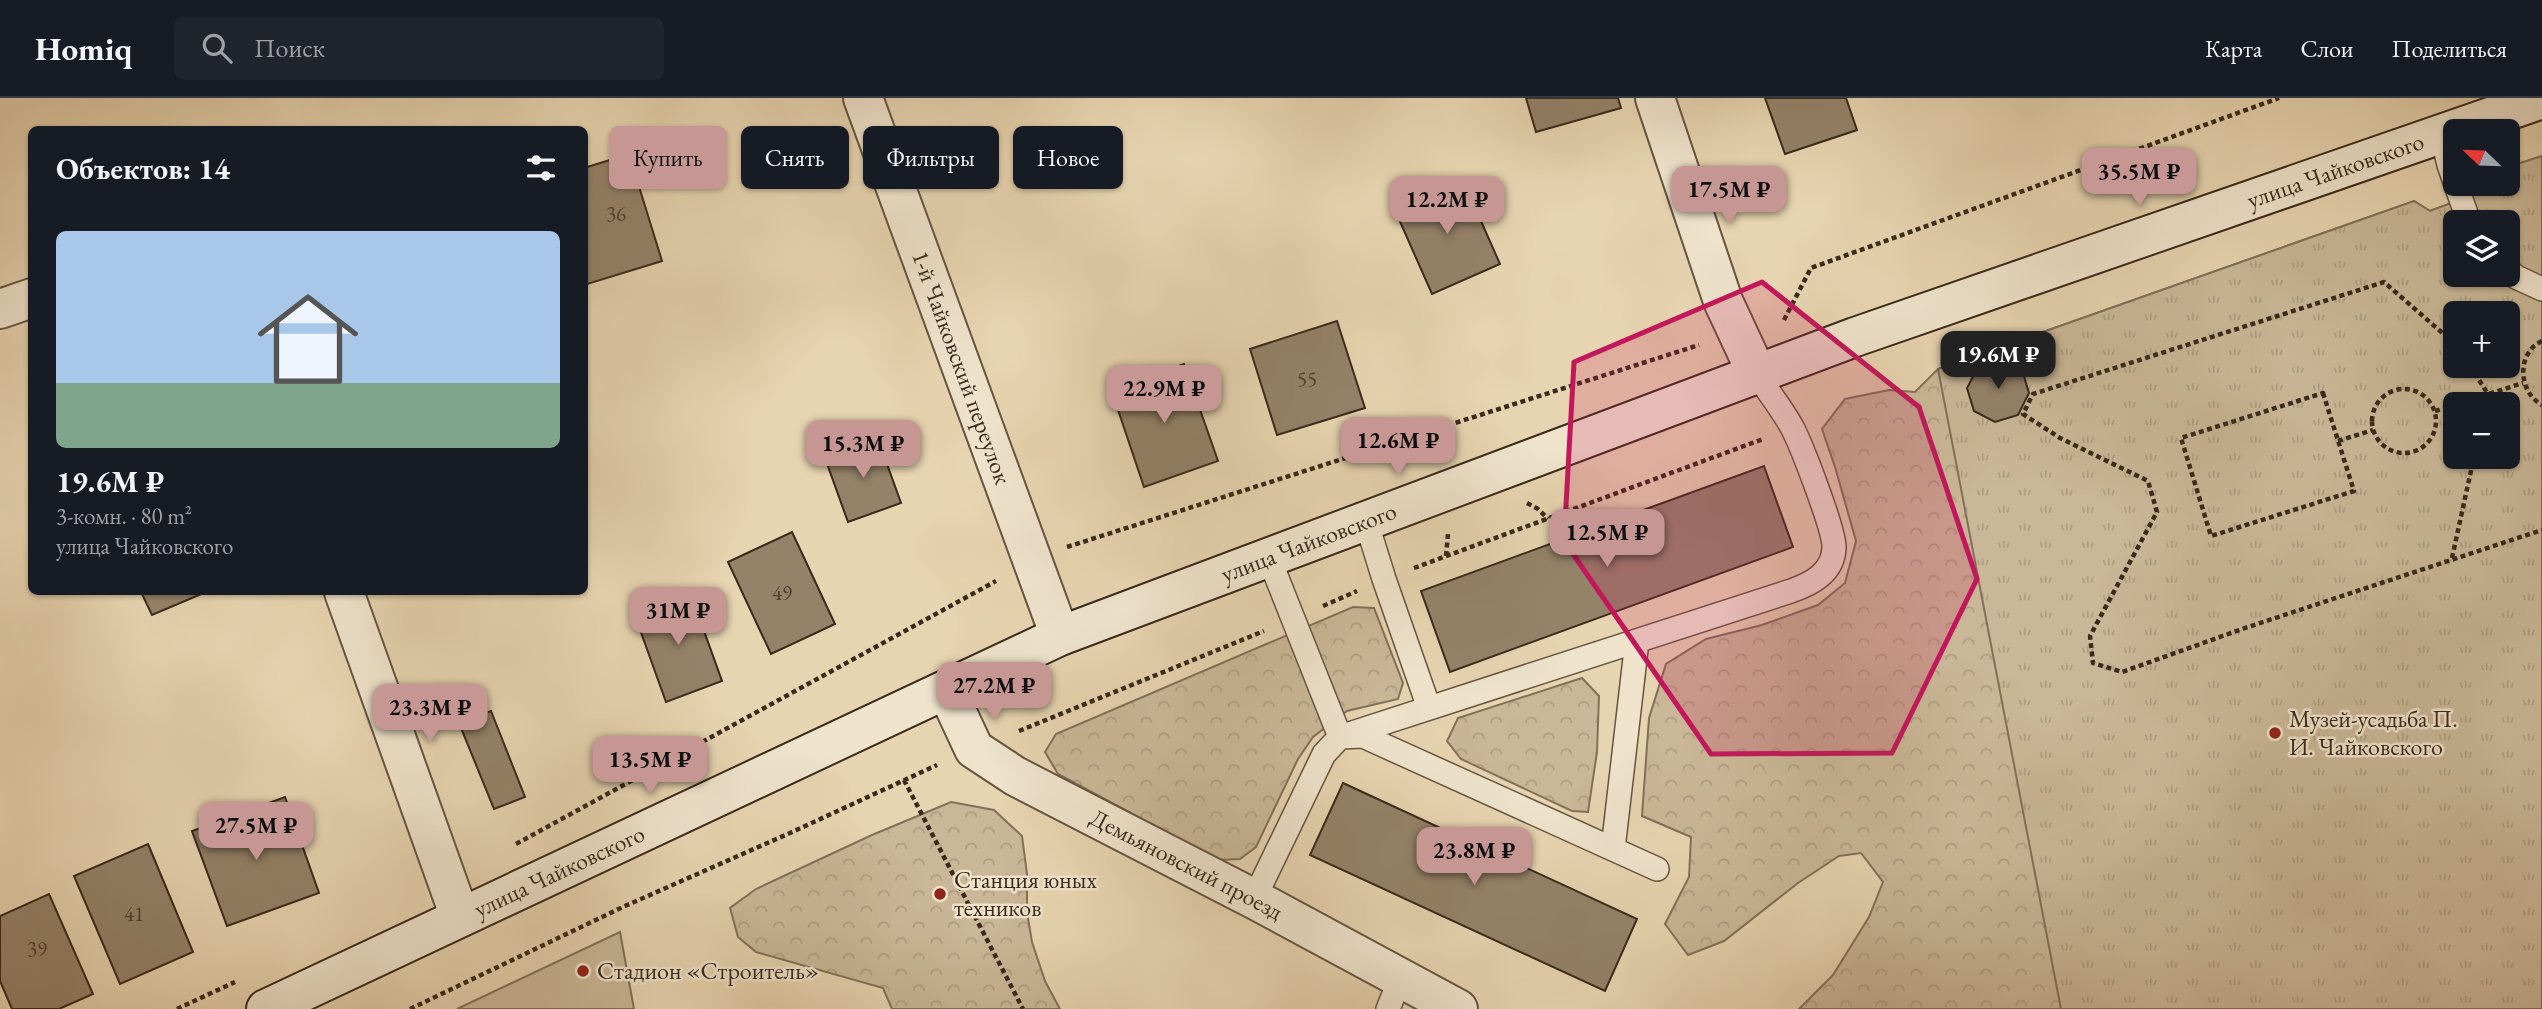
<!DOCTYPE html>
<html lang="ru">
<meta charset="utf-8">
<style>
:root{--surface:#171b24;--page:#20242c;--text:#f1f3f6;--muted:#9ea1a6;--line:#363941;--accent:#c59692}
body{margin:0;font-family:"EB Garamond",serif;background:var(--page);color:var(--text);height:100vh;display:flex;flex-direction:column;font-size:26px;white-space:nowrap}
*{box-sizing:border-box;margin:0}
p{font-size:23px;color:var(--muted)}
.icon{flex:none;width:38px;height:38px;fill:none;stroke:currentColor;stroke-width:2;stroke-linecap:round;stroke-linejoin:round}
.map{position:relative;flex:1;overflow:hidden}
.sheet{position:absolute;left:28px;top:28px;width:560px;height:469px;display:flex;flex-direction:column;background:var(--surface);border-radius:10px;box-shadow:0 2px 5px #0004}
.sheet>*{flex:none}
.top-card{position:absolute;left:609px;top:28px;width:665px;height:63px;display:flex;gap:14px}
.needle{width:46px;rotate:293deg}
.controls{position:absolute;left:2443px;top:21px;display:grid;gap:14px}
.controls a{display:grid;place-items:center;width:77px;height:77px;border-radius:10px;background:var(--surface);box-shadow:0 2px 5px #0004;font-size:35px}
.price{position:absolute;translate:-50% -60px;padding:0 16px;border-radius:14px;background:var(--accent);color:#111;font-size:23px;line-height:46px;filter:drop-shadow(0 2px 4px #0008)}
.price::after{content:'';position:absolute;left:50%;top:42px;width:21px;height:16px;margin-left:-10px;background:inherit;clip-path:polygon(0 0,100% 0,50% 100%)}
.price.on{background:#222;color:#fff}
ul{padding:0;list-style:none}
li{display:grid;align-content:center;gap:14px;height:371px;padding:0 28px}
li span{display:grid;place-items:center;height:217px;border-radius:10px;color:#555}
li>.icon{margin-inline-start:auto}
span .icon{width:126px;height:126px;fill:#fffc;stroke-width:1}
li b{font-size:30px}
h2{display:flex;justify-content:space-between;align-items:center;height:84px;padding:0 28px;font-size:30px}
.chip{padding:0 24px;border-radius:10px;background:var(--surface);box-shadow:0 2px 5px #0004;font-size:24px;line-height:63px}
.chip.on{background:var(--accent);color:#111}
header{display:flex;align-items:center;gap:42px;box-sizing:border-box;height:98px;padding:0 35px;background:var(--surface);border-bottom:2px solid var(--line)}
header strong{font-size:33px}
nav{display:flex;gap:38px;margin-inline-start:auto;font-size:24px}
.search{width:490px;height:63px;background:var(--page);display:flex;align-items:center;gap:18px;box-sizing:border-box;padding:0 24px;border-radius:10px;color:var(--muted);font-size:26px}
.map>svg:first-child{display:block}
</style>
<header>
<strong>Homiq</strong>
<div class="search"><svg class="icon" aria-label="search" viewBox="0 0 24 24"><circle cx="10" cy="10" r="6"/><path d="M15 15l6 6"/></svg>Поиск</div>
<nav><a>Карта</a><a>Слои</a><a>Поделиться</a></nav>
</header>
<div class="map">
<svg width="2542" height="911" viewBox="0 0 2542 911">
<defs>
<pattern id="forest-crowns" width="20" height="18" patternUnits="userSpaceOnUse" patternTransform="scale(1.75)"><rect width="20" height="18" fill="#cab797"/><path d="M2 6a3 3 0 1 1 6 0M12 15a3 3 0 1 1 6 0" fill="none" stroke="#ae9d82"/></pattern>
<pattern id="park-tufts" width="24" height="20" patternUnits="userSpaceOnUse" patternTransform="scale(1.75)"><rect width="24" height="20" fill="#cab797"/><path d="M3 7l-1-3M5 7V3M7 7l1-3M15 17l-1-3M17 17v-4M19 17l1-3" fill="none" stroke="#ae9d82"/></pattern>
</defs>
<rect width="100%" height="100%" fill="#e7d4b0"/>
<filter id="stains"><feTurbulence type="fractalNoise" baseFrequency=".00286" numOctaves="4"/><feColorMatrix values="0 0 0 0 .2 0 0 0 0 .09 0 0 0 0 .02 0 0 0 .5 -.17"/></filter>
<radialGradient id="worn" r=".72"><stop offset=".6" stop-color="#630" stop-opacity="0"/><stop offset="1" stop-color="#630" stop-opacity=".3"/></radialGradient>
<path fill="url(#forest-crowns)" stroke="#82705a" stroke-width="2" fill-rule="evenodd" d="M2542 58V518L2267 911H1799L1833 877 1869 819 1883 784 1861 755 1839 758 1798 785 1724 843 1688 857 1665 826 1689 779 1691 739 1642 718 1649 620 1666 566 1706 541 1762 527 1818 507 1845 485 1856 443 1835 369 1822 331 1845 301 1889 292 1915 294 1938 271 2414 103 2430 113 2484 93 2487 86H2508V69ZM2455 124H2508V177H2455ZM2455 215H2508V268H2455ZM2455 306H2508V359H2455Z
M1353 509 1374 510 1403 585 1398 601 1347 613 1313 639 1298 661 1256 749 1240 761 1218 762 1058 676 1045 654 1056 636Z
M1582 580 1599 598 1597 654 1588 714 1572 713 1461 661 1447 643 1458 620Z
M951 704 994 712 1022 738 1027 776V814L1032 844 1045 883 1060 911H892L883 890 756 854 738 839 730 810 756 791 872 737Z"/>
<path fill="url(#park-tufts)" stroke="#82705a" stroke-width="2" fill-rule="evenodd" d="M2542 58V911H2061L1938 271 2414 103 2430 113 2484 93 2487 86H2508V69ZM2455 124H2508V177H2455ZM2455 215H2508V268H2455ZM2455 306H2508V359H2455Z"/>
<path fill="#cab797" stroke="#82705a" stroke-width="2" d="M620 834 634 911H457Z"/>
<path fill="#948269" stroke="#3a291c" stroke-width="2" d="M1526 0H1618L1621 10 1536 34Z
M1765 0H1846L1857 32 1785 56Z
M629 56 662 163 584 187V70Z
M1462 80 1500 166 1432 196 1394 110Z
M1337 223 1365 310 1277 337 1250 251Z
M2001 262 2022 272 2029 295 2018 317 1995 324 1974 313 1967 290 1978 269Z
M1184 266 1218 363 1144 389 1111 291Z
M878 341 901 405 848 424 825 360Z
M1764 368 1793 449 1450 574 1421 493Z
M792 434 835 526 771 556 728 464Z
M141 494H206L152 517Z
M690 494 722 583 666 604 634 515Z
M491 613 525 699 494 711 459 625Z
M1343 685 1637 821 1605 893 1310 757Z
M285 699 319 795 227 828 192 733Z
M148 746 193 854 120 886 74 778Z
M49 796 93 896 59 911H12L0 883V818Z"/>
<g fill="none" stroke-linecap="round" stroke-linejoin="round">
<defs>
<path id="lane" d="M2442 37 2449 67 2469 124
M2508 172 2516 179 2542 191
M1366 423 1384 481 1429 610
M1269 460 1340 639 1791 493C1811 486 1833 475 1834 450 1835 433 1802 349 1793 331 1783 312 1768 294 1757 276
M1613 751 1637 543
M1254 801 1324 656 1340 639 1363 638 1657 771
M1388 911 1400 881"/>
<g id="street">
<path id="s1" d="M863 0 1060 538"/>
<path d="M1655 0 1723 203 1757 276"/>
<path d="M0 211 32 200"/>
<path d="M344 494 460 819"/>
<path id="s2" d="M947 593 974 651 1015 678 1254 801 1458 911"/>
</g>
<g id="secondary">
<path id="s3" d="M266 911 1060 538 1855 239 2542 1"/>
</g>
</defs>
<use href="#lane" stroke="#655441" stroke-width="26"/>
<use href="#street" stroke="#655441" stroke-width="42"/>
<use href="#secondary" stroke="#3a291c" stroke-width="42"/>
<path stroke="#3a291c" stroke-width="4.5" stroke-dasharray="5 3.5" stroke-linecap="butt" d="M1784 222 1811 170 2279 0
M2542 243C2516 255 2518 294 2542 307
M2455 246 2384 184 2033 296 2023 316 2060 340 2148 383 2157 414 2090 538 2093 565 2122 574 2245 530 2542 432
M2470 268 2488 296 2486 306
M2372 323a32 32 0 1 1 64 0a32 32 0 1 1-64 0Z
M2323 295 2354 393 2211 438 2181 340Z
M2457 306 2523 285
M2435 313 2455 307
M2338 343 2373 332
M1527 405 1538 411 1548 421
M1067 449 1699 247
M1446 458 1448 436
M2452 460 2474 359
M1414 470 1763 341
M1323 508 1357 493
M1019 633 1264 533
M904 682 1023 911
M516 746 996 483
M177 911 235 884
M410 911 625 808 790 735 937 667"/>
<use href="#lane" stroke="#efe3cc" stroke-width="23"/>
<use href="#street" stroke="#efe3cc" stroke-width="38"/>
<use href="#secondary" stroke="#efe3cc" stroke-width="38"/>
</g>
<path fill="#c2185b" fill-opacity="0.2" stroke="#c2185b" stroke-width="5" stroke-linejoin="round" d="M1762 184 1919 309 1977 481 1892 655 1711 656 1564 443 1574 264Z"/>
<g fill="#8f2418" stroke="#efe3cc" stroke-width="2.5">
<circle cx="2275" cy="635" r="7"/>
<circle cx="940" cy="796" r="7"/>
<circle cx="583" cy="873" r="7"/>
</g>
<g text-anchor="middle" stroke-width="5" stroke-linejoin="round" paint-order="stroke">
<g font-size="21" fill="#503f2f">
<text x="616" y="123">36</text>
<text x="1307" y="288">55</text>
<text x="782" y="502">49</text>
<text x="134" y="823">41</text>
<text x="37" y="858">39</text>
</g>
<g font-size="24" fill="#3a291c" stroke="#efe3cc">
<text dy="8" stroke="none"><textPath href="#s3" startOffset="2235">улица Чайковского</textPath></text>
<text dy="8" stroke="none"><textPath href="#s1" startOffset="287">1-й Чайковский переулок</textPath></text>
<text dy="8" stroke="none"><textPath href="#s3" startOffset="1143">улица Чайковского</textPath></text>
<text dy="8" stroke="none"><textPath href="#s2" startOffset="306">Демьяновский проезд</textPath></text>
<text dy="8" stroke="none"><textPath href="#s3" startOffset="324">улица Чайковского</textPath></text>
</g>
<g font-size="24" fill="#3a291c" stroke="#efe3cc" text-anchor="start">
<text x="2289" y="629">Музей-усадьба П.<tspan x="2289" dy="28">И. Чайковского</tspan></text>
<text x="954" y="790">Станция юных<tspan x="954" dy="28">техников</tspan></text>
<text x="597" y="881">Стадион «Строитель»</text>
</g>
</g>
<rect width="100%" height="100%" filter="url(#stains)"/>
<rect width="100%" height="100%" fill="url(#worn)"/>
</svg>
<div class="controls">
<a><svg class="needle" viewBox="-14 -14 28 28"><path d="M0-13l5 13h-10z" fill="#e53935"/><path d="M0 13l5-13h-10z" fill="#9ea1a6"/></svg></a>
<a><svg class="icon" aria-label="layers" viewBox="0 0 24 24"><path d="M12 4l9 5-9 5-9-5zM3 14l9 5 9-5"/></svg></a>
<a>+</a>
<a>−</a>
</div>
<b class="price" style="left:2139px;top:110px">35.5M ₽</b>
<b class="price" style="left:1729px;top:128px">17.5M ₽</b>
<b class="price" style="left:1447px;top:138px">12.2M ₽</b>
<b class="price on" style="left:1998px;top:293px">19.6M ₽</b>
<b class="price" style="left:1164px;top:327px">22.9M ₽</b>
<b class="price" style="left:1398px;top:379px">12.6M ₽</b>
<b class="price" style="left:863px;top:382px">15.3M ₽</b>
<b class="price" style="left:1607px;top:471px">12.5M ₽</b>
<b class="price" style="left:678px;top:549px">31M ₽</b>
<b class="price" style="left:994px;top:624px">27.2M ₽</b>
<b class="price" style="left:430px;top:646px">23.3M ₽</b>
<b class="price" style="left:650px;top:698px">13.5M ₽</b>
<b class="price" style="left:256px;top:764px">27.5M ₽</b>
<b class="price" style="left:1474px;top:789px">23.8M ₽</b>
<div class="top-card">
<a class="chip on">Купить</a>
<a class="chip">Снять</a>
<a class="chip">Фильтры</a>
<a class="chip">Новое</a>
</div>
<section class="sheet">
<h2>Объектов: 14<svg class="icon" aria-label="filters" viewBox="0 0 24 24"><path d="M4 7h16M4 17h16"/><circle cx="9" cy="7" r="2"/><circle cx="15" cy="17" r="2"/></svg></h2>
<ul>
<li><span style="background:linear-gradient(#a9c7e8 70%,#7fa58c 0)"><svg class="icon" aria-label="home" viewBox="0 0 24 24"><path d="M3 11l9-7 9 7M6 9v11h12V9"/></svg></span><div><b>19.6M ₽</b><p>3-комн. · 80 m²</p><p>улица Чайковского</p></div></li>
</ul>
</section>
</div>
